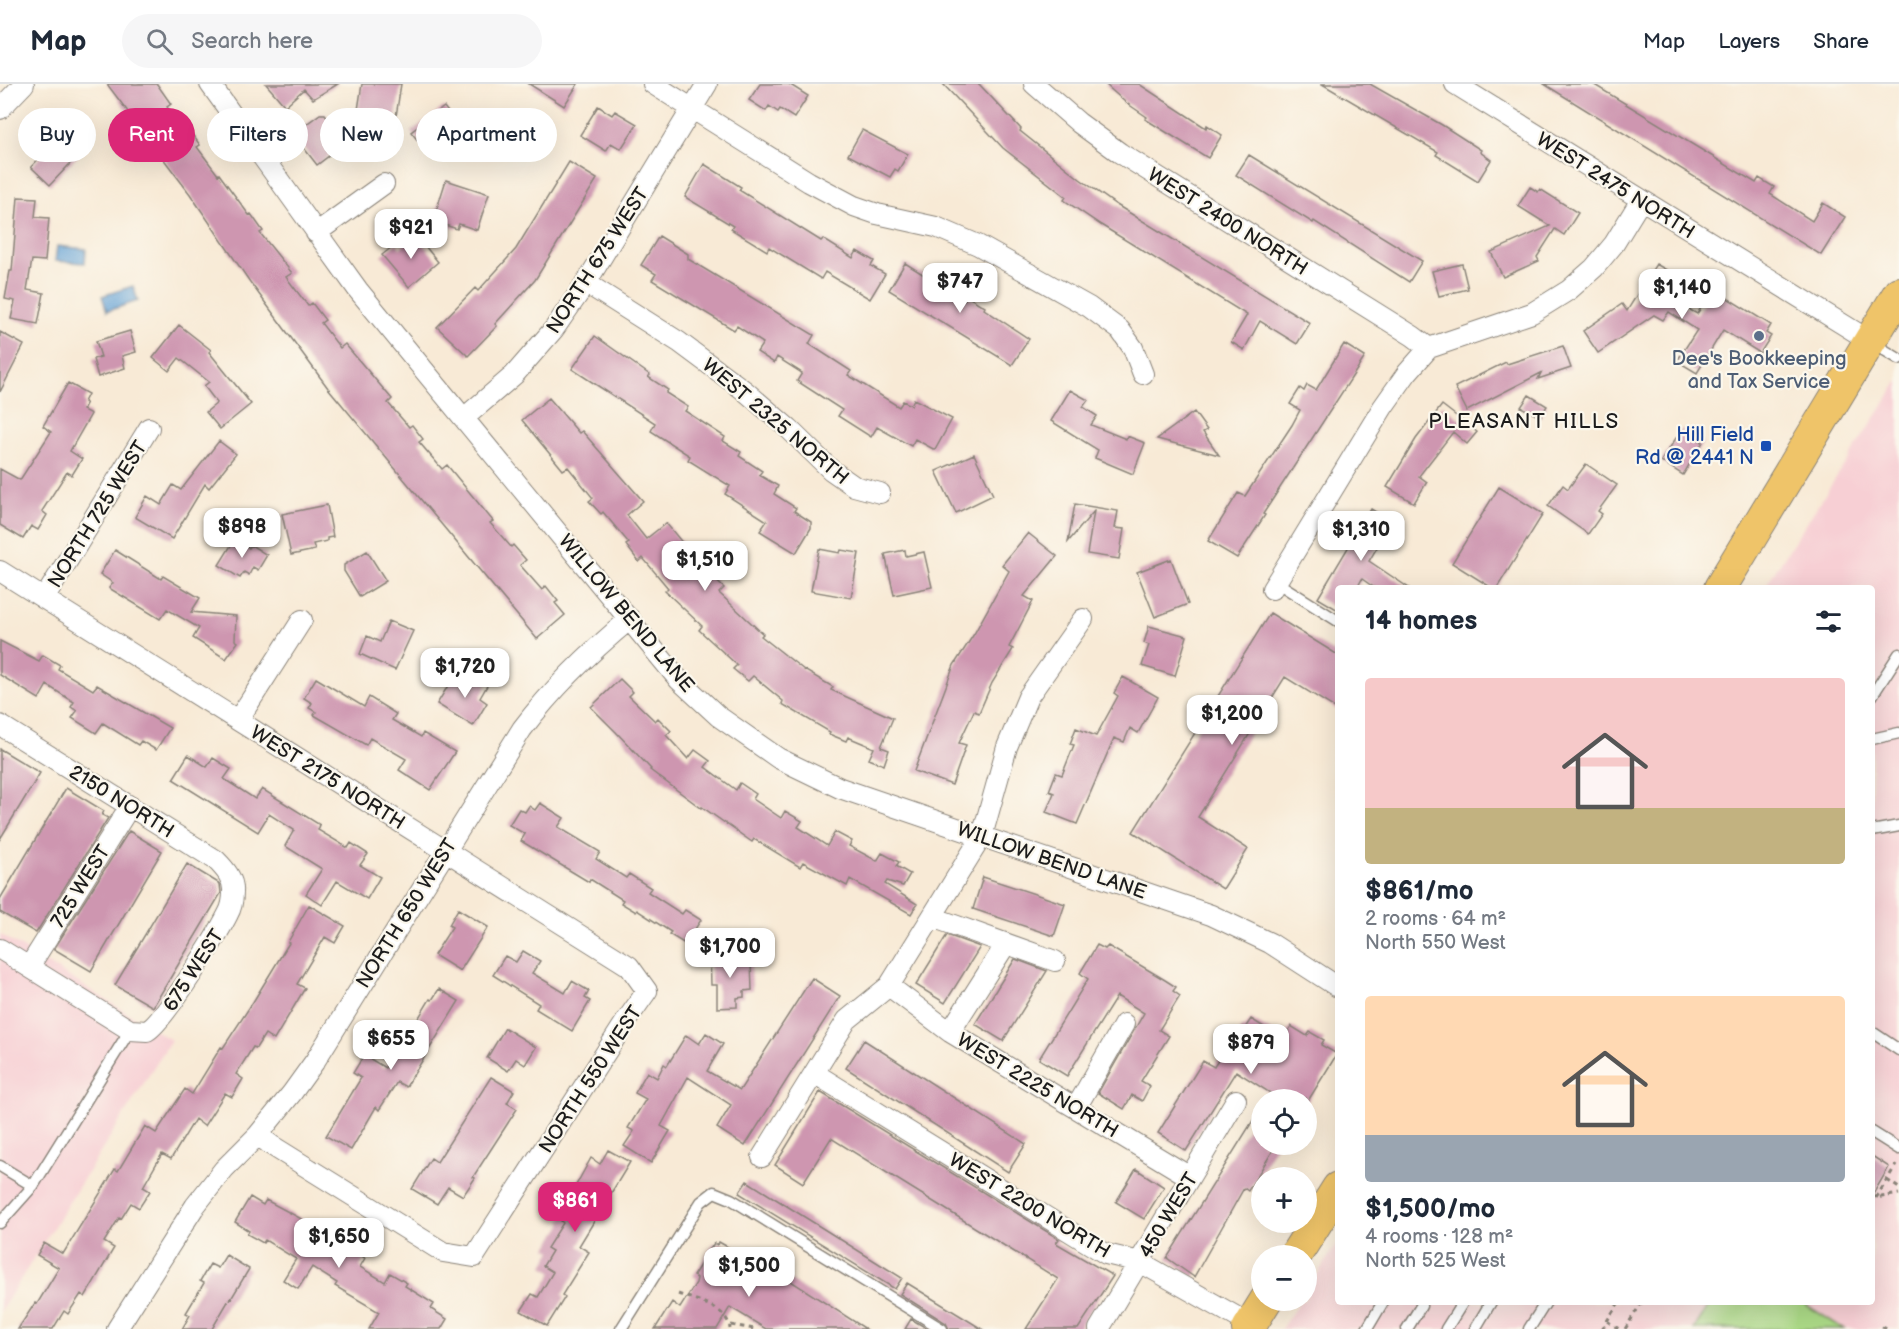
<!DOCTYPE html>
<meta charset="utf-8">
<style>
:root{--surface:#fff;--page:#f6f6f7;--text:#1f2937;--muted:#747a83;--line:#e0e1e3;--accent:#db2777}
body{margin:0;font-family:"Balsamiq Sans",sans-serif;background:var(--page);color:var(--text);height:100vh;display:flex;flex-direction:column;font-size:22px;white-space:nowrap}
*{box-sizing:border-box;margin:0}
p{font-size:20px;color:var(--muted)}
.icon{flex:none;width:33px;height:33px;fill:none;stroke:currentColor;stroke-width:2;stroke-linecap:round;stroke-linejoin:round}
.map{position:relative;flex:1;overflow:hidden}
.panel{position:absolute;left:1335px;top:501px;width:540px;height:720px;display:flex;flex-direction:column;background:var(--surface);border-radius:6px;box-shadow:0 6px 24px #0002}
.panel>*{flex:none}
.hud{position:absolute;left:18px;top:24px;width:570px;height:54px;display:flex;gap:12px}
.fabs{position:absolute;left:1251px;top:1005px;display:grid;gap:12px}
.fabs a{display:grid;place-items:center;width:66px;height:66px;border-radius:50%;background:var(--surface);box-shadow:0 6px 24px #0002;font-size:30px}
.price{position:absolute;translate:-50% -51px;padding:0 14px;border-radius:12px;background:#fff;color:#222;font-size:20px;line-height:39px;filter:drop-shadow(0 2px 3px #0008)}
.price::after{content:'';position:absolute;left:50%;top:36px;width:18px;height:14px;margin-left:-9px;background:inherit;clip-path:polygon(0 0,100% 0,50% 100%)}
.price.current{background:var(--accent);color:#fff}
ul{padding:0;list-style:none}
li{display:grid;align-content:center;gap:12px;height:318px;padding:0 30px}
li span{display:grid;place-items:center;height:186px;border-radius:6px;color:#555}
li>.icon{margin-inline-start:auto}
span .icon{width:108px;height:108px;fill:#fffc;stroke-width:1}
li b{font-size:26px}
h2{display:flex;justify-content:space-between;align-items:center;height:72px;padding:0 30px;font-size:26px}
.pill{padding:0 21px;border-radius:27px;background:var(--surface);box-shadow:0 6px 24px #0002;font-size:21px;line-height:54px}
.pill.current{background:var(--accent);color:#fff}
header{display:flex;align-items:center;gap:36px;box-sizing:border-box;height:84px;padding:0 30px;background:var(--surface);border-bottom:2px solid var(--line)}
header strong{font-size:28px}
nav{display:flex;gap:33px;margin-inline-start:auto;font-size:21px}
.search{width:420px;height:54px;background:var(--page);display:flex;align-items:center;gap:15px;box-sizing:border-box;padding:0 21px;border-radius:33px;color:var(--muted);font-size:22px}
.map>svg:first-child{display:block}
</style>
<header>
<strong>Map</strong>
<div class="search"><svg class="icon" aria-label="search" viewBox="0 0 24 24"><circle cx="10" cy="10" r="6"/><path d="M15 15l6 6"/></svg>Search here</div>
<nav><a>Map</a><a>Layers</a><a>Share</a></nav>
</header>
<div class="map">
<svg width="1899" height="1245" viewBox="0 0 1899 1245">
<rect width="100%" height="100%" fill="#fbf7ec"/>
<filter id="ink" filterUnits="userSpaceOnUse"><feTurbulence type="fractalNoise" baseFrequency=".0167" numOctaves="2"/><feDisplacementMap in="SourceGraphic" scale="12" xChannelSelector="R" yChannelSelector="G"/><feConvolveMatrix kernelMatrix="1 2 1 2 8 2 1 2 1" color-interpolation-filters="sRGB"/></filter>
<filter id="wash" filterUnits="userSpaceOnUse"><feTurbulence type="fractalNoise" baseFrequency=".008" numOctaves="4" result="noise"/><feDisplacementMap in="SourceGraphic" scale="24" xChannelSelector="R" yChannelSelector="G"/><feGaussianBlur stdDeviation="1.35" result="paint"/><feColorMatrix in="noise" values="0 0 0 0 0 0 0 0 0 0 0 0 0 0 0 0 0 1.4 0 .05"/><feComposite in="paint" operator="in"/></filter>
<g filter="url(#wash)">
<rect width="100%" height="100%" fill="#f8ead6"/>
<path fill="#f7cfd4" d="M1899 297V1245H1281L1300 1217 1306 1216 1307 1206 1338 1158V1218H1872V504H1764Z
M0 850 171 956 0 1228Z"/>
<path fill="#abd986" stroke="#647a51" stroke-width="1.5" d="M1711 1218H1802L1844 1245H1694Z"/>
<path fill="#63a1d5" stroke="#405e78" stroke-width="1.5" d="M57 162 86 165 85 179 55 177Z
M133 202 138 217 107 227 102 212Z"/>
<g id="blocks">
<path fill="#ce96b0" d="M107 0H157L171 20 167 23 186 48 189 46 200 61 197 63 218 91 219 90 249 131 251 130 263 147 260 149 292 189 286 193 308 222 312 219 325 236 321 239 340 264 345 260 392 315 388 319 409 343 412 341 423 355 419 358 442 385 447 381 493 437 490 439 511 463 513 461 526 476 520 481 542 506 546 502 558 517 555 519 565 531 537 555 328 304 250 198 190 110Z
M266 0H338L313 15 304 5 285 22Z
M362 0H401L395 39 375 36 374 42 356 39Z
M529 0H578L564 22Z
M760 0H789L808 12 794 34 780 25 778 28 769 22 766 27 749 16Z
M943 0H979L1021 45 1020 47 1080 95 1115 120 1310 239 1297 260 1260 237 1244 266 1231 258 1247 231 1101 141 1064 116 1066 113 1003 64Z
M1105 0H1139L1206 44 1207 41 1222 51 1208 74 1145 35 1147 33 1125 18Z
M1322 0H1370L1442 41 1481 66 1480 68 1491 76 1478 97 1436 71 1438 68Z
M1544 0H1593L1756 99 1759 94 1774 103 1770 110 1812 137 1823 119 1845 133 1821 171Z
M598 22 612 31 615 27 637 40 621 65 611 59 606 67 580 51Z
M444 23 466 51 433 76 411 48Z
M320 30H325L343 54 331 64 334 68 317 81 293 50Z
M58 42 84 65 50 101 31 83 44 69 38 63Z
M862 46 908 70 898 87 895 85 890 93 848 71Z
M1249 71 1422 177 1409 198 1314 137 1313 139 1236 91Z
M569 78 597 95 535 196 495 240 497 242 468 272 437 243 475 204 478 207 516 165Z
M704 80 741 103 739 106 821 157 823 155 853 174 857 167 874 177 871 182 885 190 870 215 825 188 821 195 769 163 767 167 731 145 733 142 685 113Z
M446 96 489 110 477 146 459 140 457 145 433 137Z
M1530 103 1538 108 1540 105 1578 129 1564 151 1555 145 1537 173 1539 177 1503 193 1491 168 1550 142 1518 122Z
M18 113 37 114 35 133 49 134 45 177 32 176 27 206 44 209 38 240 11 235 15 217 5 215 10 187H12Z
M416 151 438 178 409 203 382 171 397 159 400 164Z
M659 152 688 170V175L814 251 809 260 851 287 848 291 899 323 903 317 911 321 914 315 952 335 935 366 915 355 911 362 877 343 871 353 838 332 842 326 797 297 802 289 777 273 774 279 757 268 763 259 737 242 734 246 652 196 656 190 641 181Z
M905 179 964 216 967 212 985 223 984 225 1029 255 1012 281 889 206Z
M1462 180 1468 205 1439 212 1432 187Z
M1656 180 1677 192 1666 212 1697 230 1713 205 1771 241 1766 249 1771 252 1760 269 1723 246 1697 289 1677 277 1697 246 1669 228 1663 236 1654 231 1598 269 1583 247 1622 220 1627 227Z
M179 241 211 266 209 268 251 320 220 345 206 328 217 319 204 302 209 298 179 274 169 287 153 274Z
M130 247 136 268 122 272 125 284 98 293 93 275 101 273 96 257Z
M0 248 24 261 0 308Z
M595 252 650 291 648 293 668 306 666 309 688 323 685 327 725 353 723 357 741 368 739 372 762 387 759 391 778 402 774 410 796 424 794 427 811 438V444L796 469 760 447 767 437 725 410 730 402 688 376 690 372 651 347 655 339 572 285Z
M1344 260 1365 273 1263 430 1265 431 1237 474 1208 457 1238 409 1245 412 1292 341 1300 326 1290 320 1300 304 1304 307 1307 301 1316 306Z
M1563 262 1571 284 1538 295 1541 289 1467 327 1455 303 1506 278 1507 280Z
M68 299 88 310 84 318 86 320 83 326 91 330 70 367 82 375 72 391 67 388 42 427 47 431 38 446 31 442 23 455 0 441V385L20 396 51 348 43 342Z
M1070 306 1088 316 1083 323 1097 332 1091 341 1126 355 1127 352 1145 359 1133 390 1095 374 1098 366 1051 337Z
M1529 311 1547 322 1540 333 1521 323Z
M549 314 579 349 582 347 643 417 627 431 646 455 666 439 694 473 693 475 724 504 719 509 763 550 761 552 804 586 833 603 831 606 893 634 881 663 889 666 884 681 869 675 874 664 848 653 846 657 829 650 830 648 782 620 783 617 753 592 748 597 733 585 737 581 699 546 702 542 665 507 668 504 643 474 639 478 626 461 629 459 603 428 601 430 589 417 593 414 568 383 563 386 522 336Z
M1442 321 1477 348 1467 360 1453 348 1419 392 1427 398 1414 419 1387 403 1416 355Z
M1194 328 1207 346 1203 348 1219 371 1157 355Z
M1682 345 1703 358 1683 391 1661 377Z
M219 357 236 370 209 404 205 400 172 455 135 433 147 412 161 421 173 401 181 406Z
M974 370 993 411 956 429 936 387Z
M1586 380 1617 401 1598 427 1602 430 1588 450 1548 422 1563 401 1568 405Z
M1499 403 1543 430 1497 504H1492L1452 479Z
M1075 420 1118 427 1115 444 1124 445 1119 475 1087 470 1094 427 1068 458Z
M327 421 333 453 327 454V457L313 460 315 466 291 471 282 430Z
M1371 425 1392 438 1369 477 1409 504H1375L1362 495 1357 504H1338V526L1318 514Z
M1028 449 1057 472 1024 512 1033 517 1009 563 1013 565 992 599 979 629 974 627 959 659 966 661 952 701 914 687 954 581 974 550 1009 487 1002 481Z
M235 455 249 464 251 461 267 471 258 486 253 483 249 491 244 488 240 494 219 481Z
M819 465 840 469 841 466 859 469 851 514 811 507Z
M115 466 161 495 163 492 200 514 191 528 236 532 235 556 238 558 226 575 193 554 199 544 167 525 160 535 109 504 113 499 100 490Z
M905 466 906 472 924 468 932 503 894 511 885 470Z
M367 467 386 497 360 513 344 487V481Z
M1171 475 1188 520 1155 533 1137 488Z
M1270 529 1338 571V626L1285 593 1198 733 1248 765 1223 805 1133 748Z
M389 537 413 547 395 586 360 570 367 552 380 558Z
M1149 542 1187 552 1175 592 1142 582 1149 561 1144 559Z
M0 557 39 577 43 571 60 581 58 585 93 606 97 601 170 644 156 666 141 657 138 661 103 639 96 649 72 634 77 627 71 623 74 618 47 601 39 615 0 591Z
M472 591 488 600 480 614 487 619 473 642 437 620 452 595 460 599 464 594 469 597Z
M1123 593 1158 613 1138 649 1130 644 1124 658 1114 654 1077 740 1046 728 1054 709 1049 707 1056 689 1062 691 1074 661 1070 660 1076 644 1096 652 1118 612 1114 609Z
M316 594 364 623 369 613 396 630 392 636 421 653 423 649 455 668 430 706 399 686 406 675 370 654 366 661 314 631 316 628 309 624 312 619 304 614Z
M620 595 633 608 629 612 655 637 658 634 671 647 666 651 688 675 695 666 710 677 705 683 736 706 740 699 756 710 753 715 781 734 785 727 802 737 798 743 827 762 835 748 852 757 849 762 877 777 882 769 899 778 896 782 910 790 903 802 887 797 885 800 917 820 911 830 850 795 847 802 803 778 800 783 754 755 752 758 702 723 701 724 650 686 651 685 616 648 591 623Z
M0 665 40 689 0 755Z
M188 671 207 683 213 674 231 685 224 695 255 715 262 705 320 741 318 746 348 764 351 759 368 770 360 781 380 793 367 815 337 797 322 821 306 810 322 785 285 762 294 746 269 730 258 748 173 695Z
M66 704 104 727 102 731 108 734 36 849 0 828V815Z
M540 719 564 734 558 743 600 768 596 775 626 794 629 790 651 804 648 808 682 830 685 826 701 836 685 860 669 850 671 848 637 826 636 828 621 819 623 816 590 795 589 798 521 757 525 750 509 741 519 725 525 728 529 722 535 726Z
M129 747 162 767 91 887 54 865Z
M187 780 220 800 221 809 153 923 115 901Z
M983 793 1065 820 1054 852 973 825Z
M309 821 345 842 335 859 325 853 297 900 305 904 274 956 265 950 256 964 253 963 236 990 243 995 232 1013 225 1009 204 1042 195 1035 171 1075 162 1070 143 1103 150 1107 139 1124 131 1119 121 1135 119 1134 104 1158 114 1164 85 1213 81 1210 68 1230 64 1227 53 1245H18L35 1219 37 1220 59 1184 37 1171 44 1159 63 1170 115 1085 118 1087 145 1042 156 1049 185 1005 192 1010 221 963 223 964 253 918 289 859 288 858Z
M458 825 488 843 460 887 434 871 452 843 449 841Z
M947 851 980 863 945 919 916 901Z
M1097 861 1105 865 1108 862 1165 896 1176 903 1173 907 1180 912 1159 946 1169 952 1141 997 1150 1002 1142 1017 1132 1011 1124 1025 1098 1009 1144 929 1117 912 1067 992 1039 975 1088 895 1080 889Z
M523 867 540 877 532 889 565 909 572 897 589 907 585 914 590 917 572 947 536 925 539 920 493 891 505 872 516 878Z
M728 869 729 878H751L752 906 744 907V913L737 914V923L717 924V901H711L710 870Z
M1015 875 1047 887 1003 957 975 940Z
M812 894 840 912 745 1062 717 1044 731 1021 688 993 661 1042 670 1047 651 1079 624 1062 634 1047 628 1044 646 1015 635 1009 647 988 657 994 664 980 667 982 686 951 699 960 706 949 723 960 707 987 740 1006Z
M439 905 459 917 406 1003 397 998 379 1026 376 1023 351 1066 326 1052 361 994 353 989 364 971 385 984 410 944 412 945 430 915 432 916Z
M1251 935 1275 950 1277 947 1286 951 1291 942 1307 952 1310 948 1324 956 1321 961 1337 970 1306 1020V1013L1305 1016H1281L1236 987 1186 1067 1158 1049 1203 977 1214 983 1232 954 1234 955 1242 943 1245 944Z
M505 944 536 963 525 981 516 975 508 987 487 974Z
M864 956 1026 1060 1008 1088 846 984Z
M491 993 514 1007 507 1019 517 1025 473 1093 475 1094 463 1112 448 1103 437 1120 412 1105 431 1074 437 1078Z
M820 1008 1059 1155 1056 1159 1113 1192 1078 1245H1026L1058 1195 831 1054 803 1099 775 1081Z
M1262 1022V1060H1277L1248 1107 1244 1104 1194 1193 1167 1174Z
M608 1066 630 1078 579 1162 589 1168 562 1211 565 1213 547 1242 521 1227 532 1210 538 1213 553 1188 543 1182 552 1167 547 1164 563 1139 561 1137 570 1123 563 1118 573 1102 575 1103 591 1074 600 1080Z
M1872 1072 1889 1083 1872 1112Z
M1136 1085 1164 1103 1144 1135 1116 1118Z
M747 1097 902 1194 895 1205 739 1109Z
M250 1113 263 1121 266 1116 311 1140 306 1149 344 1172 349 1164 365 1174 360 1183 385 1198 390 1189 407 1199 405 1202 434 1220 431 1225 447 1235 441 1245H369L379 1228 335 1202 337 1199 312 1183 298 1205 283 1196 296 1175 265 1156 263 1159 247 1150 249 1147 235 1138Z
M719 1158 738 1169 739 1166 746 1171 747 1169 866 1245H766L730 1223 717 1245H655L672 1218 680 1224 696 1199 697 1194 693 1192 714 1159 717 1161Z
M226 1171 249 1185 231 1215 230 1214 212 1245H182L190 1231 186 1229 204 1199 200 1197 210 1180 218 1184Z
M907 1199 982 1245H949L946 1239 900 1210Z
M911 1235 928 1245H905Z"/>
</g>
</g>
<g filter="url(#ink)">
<use href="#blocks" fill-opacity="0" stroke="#8a8379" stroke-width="1.5"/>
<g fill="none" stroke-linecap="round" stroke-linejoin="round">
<defs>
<path id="lane" d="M1871 258 1899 275
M1276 498 1338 537
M1872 612 1899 570
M1872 655 1899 649
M1872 747 1899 742
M1872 948 1899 966
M1872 1048 1899 1065
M0 1082 33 1102
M0 1139 33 1102 130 946
M621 1245 701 1118 714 1108 731 1115 942 1245
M1367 1245 1383 1218
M1407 1245 1421 1222
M1446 1245 1463 1218
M1475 1245 1491 1218
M1529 1245 1546 1218"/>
<path id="street" d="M210 0 358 206 679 596 718 632 778 674 840 704 1211 831 1270 859 1338 903
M653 0 809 98 854 122 877 130 936 143 978 161 1089 223 1120 246 1133 264 1143 290
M1034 0 1079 39 1120 69 1413 252 1429 264
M1455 0 1870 257
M0 25 24 0
M316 149 384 100
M586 199 679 258 745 307 789 345 831 386 854 402 880 409
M464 334 514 291 554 245 586 199 707 0
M0 487 629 882 647 907 628 934 474 1173 443 1168 271 1061 258 1051
M1272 505 1383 323 1407 289 1429 264 1532 229 1569 206 1594 184 1614 160 1641 116
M44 515 149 344
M238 636 302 536
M0 641 216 776C225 785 234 795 233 808 233 815 232 823 228 830 218 850 163 939 147 947L130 946 0 865
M932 833 1055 877
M29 883 130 722
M889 902 950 948 1190 1093
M950 948 1006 860
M814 989 1106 1170 1140 1178 1251 1241
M1076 1024 1124 940
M762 1073 847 936 889 902 982 752 1007 663 1028 613 1083 535
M117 1245 195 1122 224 1085 258 1051 292 1009 315 977 522 645C553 604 590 568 630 535
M1099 1245 1236 1016"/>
<path id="primary" d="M1720 504 1899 209
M1295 1172 1338 1104
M1248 1245 1266 1216"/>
</defs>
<use href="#lane" stroke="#8a8379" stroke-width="13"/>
<use href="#street" stroke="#8a8379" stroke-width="22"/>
<use href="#primary" stroke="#8a8379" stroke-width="34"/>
<path stroke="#8a8379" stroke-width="3" stroke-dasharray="4.5 4.5" stroke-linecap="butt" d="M1887 1096 1899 1104
M1872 1111 1876 1114 1899 1110
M1876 1114 1896 1081
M678 1210C695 1216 728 1223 730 1245
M1607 1237 1619 1245
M731 1241 755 1245
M1882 1243 1887 1245
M1602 1245 1619 1218
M1625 1245 1642 1218"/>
<use href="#lane" stroke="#fff" stroke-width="10"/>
<use href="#street" stroke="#fff" stroke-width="20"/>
<use href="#primary" stroke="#efc469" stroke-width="32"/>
</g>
</g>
<circle fill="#5c6f8a" stroke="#fbf7ec" stroke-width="2" cx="1759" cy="252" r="6"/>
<rect fill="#1a4fb4" stroke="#fbf7ec" stroke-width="2" x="1760" y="356" width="12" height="12" rx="3"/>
<g text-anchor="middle" stroke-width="4.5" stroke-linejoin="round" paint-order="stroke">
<g font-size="20" fill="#1c1c1c" stroke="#fbf7ec">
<text transform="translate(1616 101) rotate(32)" y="7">WEST 2475 NORTH</text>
<text transform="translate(1228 137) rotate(32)" y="7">WEST 2400 NORTH</text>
<text transform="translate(597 176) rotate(-57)" y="7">NORTH 675 WEST</text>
<text transform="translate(776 337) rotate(40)" y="7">WEST 2325 NORTH</text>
<text transform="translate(97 430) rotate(-58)" y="7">NORTH 725 WEST</text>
<text transform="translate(627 529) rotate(50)" y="7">WILLOW BEND LANE</text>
<text transform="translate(328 693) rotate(32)" y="7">WEST 2175 NORTH</text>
<text transform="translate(122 717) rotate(32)" y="7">2150 NORTH</text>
<text transform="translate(1052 776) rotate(19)" y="7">WILLOW BEND LANE</text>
<text transform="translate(80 802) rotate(-58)" y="7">725 WEST</text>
<text transform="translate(406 829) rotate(-58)" y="7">NORTH 650 WEST</text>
<text transform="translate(193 886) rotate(-57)" y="7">675 WEST</text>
<text transform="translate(590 995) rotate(-57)" y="7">NORTH 550 WEST</text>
<text transform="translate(1038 1001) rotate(31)" y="7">WEST 2225 NORTH</text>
<text transform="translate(1030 1121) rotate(31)" y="7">WEST 2200 NORTH</text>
<text transform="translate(1168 1131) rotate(-59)" y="7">450 WEST</text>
</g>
<g font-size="20" fill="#4e5e75" stroke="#fbf7ec">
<text x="1759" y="281">Dee's Bookkeeping<tspan x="1759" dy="23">and Tax Service</tspan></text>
</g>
<g font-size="20" fill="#164399" stroke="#fbf7ec" text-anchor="end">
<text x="1754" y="357">Hill Field<tspan x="1754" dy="23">Rd @ 2441 N</tspan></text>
</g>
<g font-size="21" letter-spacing="1.5" fill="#1c1c1c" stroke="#fbf7ec">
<text x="1524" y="344">PLEASANT HILLS</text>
</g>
</g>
</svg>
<div class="fabs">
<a><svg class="icon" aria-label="locate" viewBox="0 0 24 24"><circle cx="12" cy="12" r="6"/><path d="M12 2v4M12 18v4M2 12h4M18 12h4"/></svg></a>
<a>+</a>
<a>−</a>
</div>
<b class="price" style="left:411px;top:176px">$921</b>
<b class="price" style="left:960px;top:230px">$747</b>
<b class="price" style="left:1682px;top:236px">$1,140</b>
<b class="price" style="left:242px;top:475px">$898</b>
<b class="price" style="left:1361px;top:478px">$1,310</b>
<b class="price" style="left:705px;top:508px">$1,510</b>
<b class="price" style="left:465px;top:615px">$1,720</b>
<b class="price" style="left:1232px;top:662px">$1,200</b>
<b class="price" style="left:730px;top:895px">$1,700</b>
<b class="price" style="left:391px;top:987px">$655</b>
<b class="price" style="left:1251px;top:991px">$879</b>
<b class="price current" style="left:575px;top:1149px">$861</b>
<b class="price" style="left:339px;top:1185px">$1,650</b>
<b class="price" style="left:749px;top:1214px">$1,500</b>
<div class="hud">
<a class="pill">Buy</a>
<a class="pill current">Rent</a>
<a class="pill">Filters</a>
<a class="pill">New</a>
<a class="pill">Apartment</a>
</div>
<section class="panel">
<h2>14 homes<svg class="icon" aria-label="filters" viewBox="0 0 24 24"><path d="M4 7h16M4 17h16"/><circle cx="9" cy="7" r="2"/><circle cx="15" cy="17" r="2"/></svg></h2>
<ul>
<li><span style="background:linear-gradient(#f6c9c9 70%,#c2b280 0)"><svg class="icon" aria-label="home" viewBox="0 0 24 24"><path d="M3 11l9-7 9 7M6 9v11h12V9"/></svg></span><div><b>$861/mo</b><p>2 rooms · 64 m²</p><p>North 550 West</p></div></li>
<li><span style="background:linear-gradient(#ffd9b3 75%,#9aa5b1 0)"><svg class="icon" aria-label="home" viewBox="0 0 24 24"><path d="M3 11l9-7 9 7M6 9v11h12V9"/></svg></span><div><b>$1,500/mo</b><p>4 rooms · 128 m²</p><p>North 525 West</p></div></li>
</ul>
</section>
</div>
